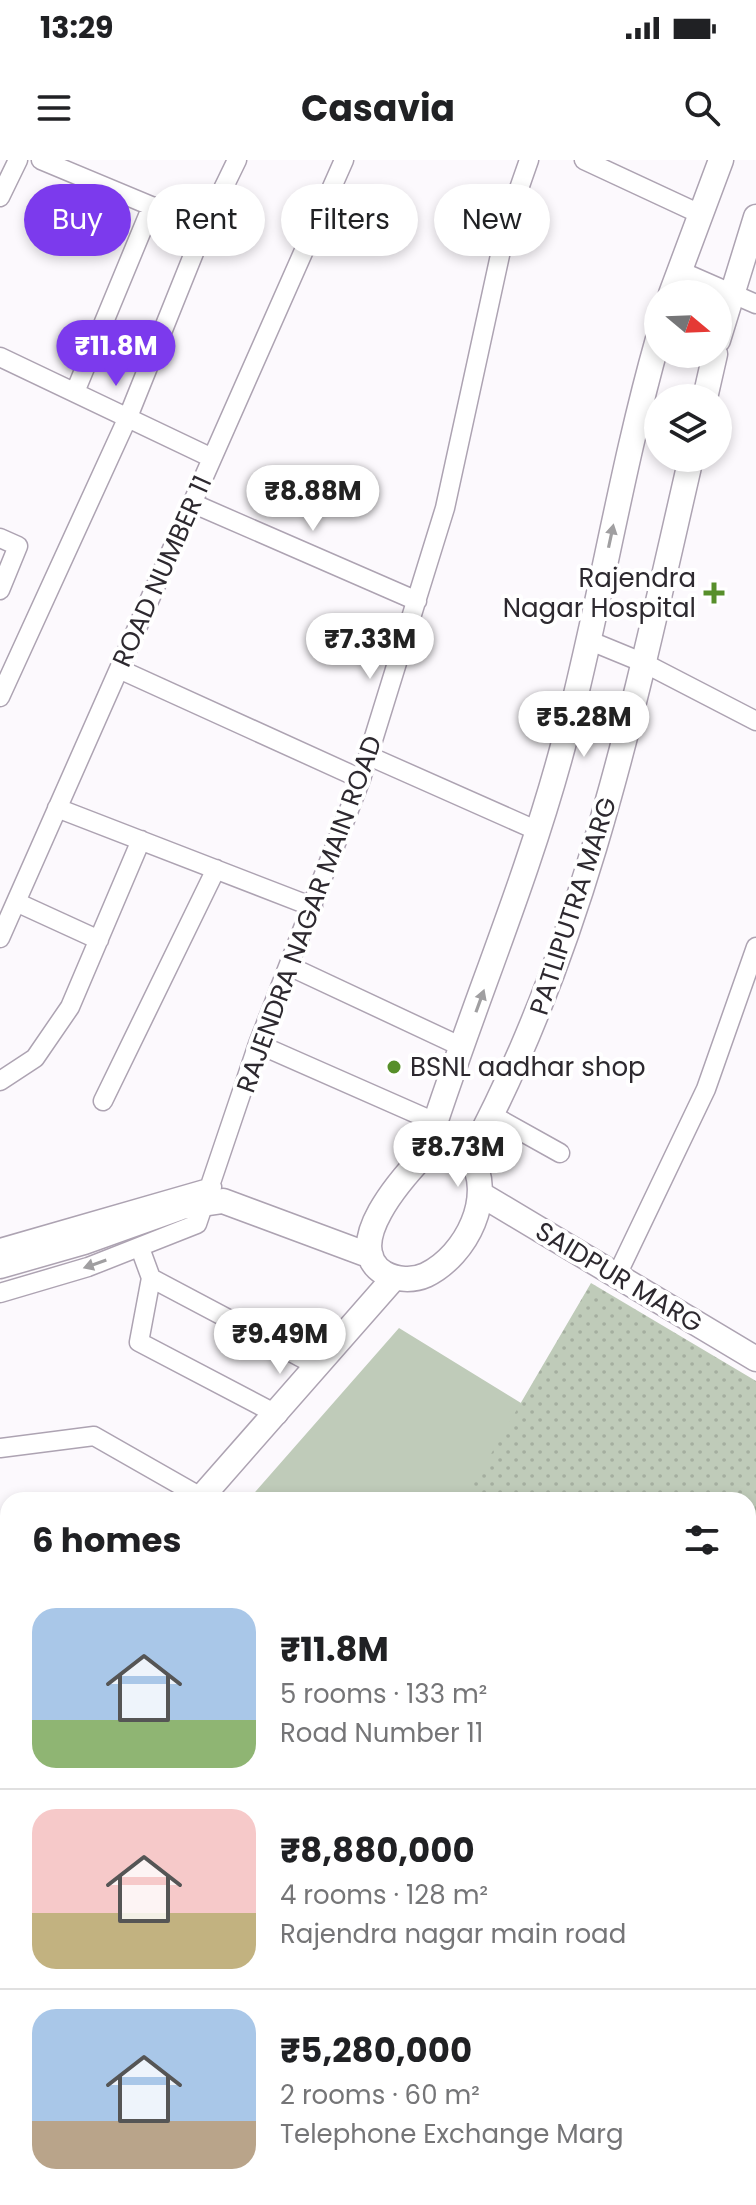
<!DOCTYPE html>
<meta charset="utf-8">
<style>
:root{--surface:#fff;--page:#f6f6f6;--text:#202124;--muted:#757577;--line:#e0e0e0;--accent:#7c3aed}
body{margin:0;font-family:Poppins,sans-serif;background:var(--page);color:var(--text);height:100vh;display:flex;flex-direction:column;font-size:30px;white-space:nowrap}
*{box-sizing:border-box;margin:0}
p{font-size:26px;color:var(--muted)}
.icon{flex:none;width:44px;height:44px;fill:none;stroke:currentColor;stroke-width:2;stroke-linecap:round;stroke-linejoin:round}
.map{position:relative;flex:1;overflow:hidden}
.drawer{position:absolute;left:0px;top:1332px;width:756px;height:714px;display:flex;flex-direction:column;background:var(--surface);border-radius:24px 24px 0 0;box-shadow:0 4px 12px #0003}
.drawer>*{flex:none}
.guide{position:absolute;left:24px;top:24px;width:708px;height:72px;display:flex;gap:16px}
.needle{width:52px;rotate:109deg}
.fabs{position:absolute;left:644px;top:120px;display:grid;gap:16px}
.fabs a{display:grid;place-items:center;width:88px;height:88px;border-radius:50%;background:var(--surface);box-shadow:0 4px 12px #0003;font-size:40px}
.price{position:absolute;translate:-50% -68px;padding:0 18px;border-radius:28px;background:#fff;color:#222;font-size:26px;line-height:52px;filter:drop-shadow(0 2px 4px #0008)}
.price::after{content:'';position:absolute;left:50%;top:48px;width:24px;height:18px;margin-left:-12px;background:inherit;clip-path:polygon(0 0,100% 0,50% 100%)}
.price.active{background:var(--accent);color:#fff}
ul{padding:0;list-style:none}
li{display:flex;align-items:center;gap:24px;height:200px;padding:0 32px}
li+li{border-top:2px solid var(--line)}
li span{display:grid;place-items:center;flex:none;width:224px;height:160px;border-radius:24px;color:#555}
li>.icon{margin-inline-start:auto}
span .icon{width:96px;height:96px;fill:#fffc;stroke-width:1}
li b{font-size:34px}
h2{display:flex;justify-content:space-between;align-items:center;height:96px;padding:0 32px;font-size:34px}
.chip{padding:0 28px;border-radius:36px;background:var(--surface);box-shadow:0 4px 12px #0003;font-size:28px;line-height:72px}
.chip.active{background:var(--accent);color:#fff}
.status{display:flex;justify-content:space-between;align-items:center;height:56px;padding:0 40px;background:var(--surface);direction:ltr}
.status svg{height:22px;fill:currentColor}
header{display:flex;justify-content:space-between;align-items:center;height:104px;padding:0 32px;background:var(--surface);font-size:36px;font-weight:700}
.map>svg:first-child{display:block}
</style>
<div class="status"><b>13:29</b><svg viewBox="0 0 49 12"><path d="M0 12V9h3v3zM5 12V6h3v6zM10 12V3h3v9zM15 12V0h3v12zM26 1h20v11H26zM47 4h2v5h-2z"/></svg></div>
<header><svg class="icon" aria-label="menu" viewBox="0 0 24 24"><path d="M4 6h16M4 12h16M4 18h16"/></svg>Casavia<svg class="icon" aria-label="search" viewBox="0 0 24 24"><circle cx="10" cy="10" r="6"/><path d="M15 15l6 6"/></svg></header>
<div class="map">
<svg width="756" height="2045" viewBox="0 0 756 2045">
<defs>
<pattern id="park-dots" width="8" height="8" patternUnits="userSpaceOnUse" patternTransform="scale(2)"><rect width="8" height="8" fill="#bfcbb9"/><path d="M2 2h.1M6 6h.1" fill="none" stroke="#a4ae9f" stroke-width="1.8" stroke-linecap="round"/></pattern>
</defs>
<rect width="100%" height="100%" fill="#fcf9fd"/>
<path fill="#bfcbb9" d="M399 1168 521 1243 756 1223V2045H685L671 2038H748V1340H248Z"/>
<path fill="url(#park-dots)" d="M591 1123 756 1221V1461L748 1457V1340H498L471 1328Z"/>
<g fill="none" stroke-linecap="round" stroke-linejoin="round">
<defs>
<path id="lane" d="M0 1470 8 1481
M748 1471 756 1476
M748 1872 756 1860
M0 1928 8 1914"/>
<path id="street" d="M41 0 204 68
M584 0 700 54
M0 37 18 0
M678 110 756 144
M0 197 212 298
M75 232 152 46
M192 343 417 441
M0 378 18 386 0 430
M588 480 644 503 756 561
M119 509 361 619
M0 537 128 257 204 68 237 0
M369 596 538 671
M57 648 313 747
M16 742 99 780
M0 778 344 0
M289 806 462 887
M258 884 435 962
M0 921 35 898 70 847 141 680
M103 941 216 709
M492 955 560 993
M0 1088 212 1027
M140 1088 151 1118 139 1182 278 1255
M617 1115 706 929 756 787
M151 1118 319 1207
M0 1133 88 1107 197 1064 258 884 361 619 445 348 507 63 529 0
M0 1288 94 1276 201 1337"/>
<path id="secondary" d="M671 134 721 0
M718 180 756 57
M705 238 715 194
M444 992 470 996C496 1035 467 1095 426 1115 413 1121 396 1120 384 1113 340 1086 404 1016 425 994Z
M425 994C468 857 526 725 563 586 599 452 620 313 658 179
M470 996C587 780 636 536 691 298
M482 1035 756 1199
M0 1106 84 1082 182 1047 223 1041 371 1096
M199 1340 393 1119
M0 1598 8 1585"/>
</defs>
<use href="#lane" stroke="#ada3b2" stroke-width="12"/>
<use href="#street" stroke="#ada3b2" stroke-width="21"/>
<use href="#secondary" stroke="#ada3b2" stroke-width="27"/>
<use href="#lane" stroke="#fff" stroke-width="9"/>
<use href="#street" stroke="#fff" stroke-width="18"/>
<use href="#secondary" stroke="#fff" stroke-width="24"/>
</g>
<defs><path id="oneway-solid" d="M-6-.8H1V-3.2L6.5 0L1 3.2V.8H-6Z" transform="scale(2)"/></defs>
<g fill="#a09fa1">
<use href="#oneway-solid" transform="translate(611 376) rotate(-78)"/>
<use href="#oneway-solid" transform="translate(480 841) rotate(-70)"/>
<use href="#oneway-solid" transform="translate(95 1104) rotate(161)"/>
</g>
<g fill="#578f2a" stroke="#fff" stroke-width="3">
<path d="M710 421h8v8h8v8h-8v8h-8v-8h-8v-8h8z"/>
<circle cx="394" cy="907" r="8"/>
</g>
<g text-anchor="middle" stroke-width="8" stroke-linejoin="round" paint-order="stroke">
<g font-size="26" fill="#2d292f" stroke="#fff">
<text transform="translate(162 411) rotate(-66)" y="9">ROAD NUMBER 11</text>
<text transform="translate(573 746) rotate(-72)" y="9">PATLIPUTRA MARG</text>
<text transform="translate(309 754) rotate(-70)" y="9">RAJENDRA NAGAR MAIN ROAD</text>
<text transform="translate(619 1117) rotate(31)" y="9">SAIDPUR MARG</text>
</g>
<g font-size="26" fill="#2d292f" stroke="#fff" text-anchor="end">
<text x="696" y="427">Rajendra<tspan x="696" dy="30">Nagar Hospital</tspan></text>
<text x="410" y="916" text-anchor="start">BSNL aadhar shop</text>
</g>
</g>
</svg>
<div class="fabs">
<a><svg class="needle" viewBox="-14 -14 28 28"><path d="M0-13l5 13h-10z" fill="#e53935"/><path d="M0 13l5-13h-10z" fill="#757577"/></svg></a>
<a><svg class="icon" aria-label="layers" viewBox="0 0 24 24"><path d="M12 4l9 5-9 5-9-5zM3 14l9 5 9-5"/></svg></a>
</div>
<b class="price active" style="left:116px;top:228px">₹11.8M</b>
<b class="price" style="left:313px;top:373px">₹8.88M</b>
<b class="price" style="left:370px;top:521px">₹7.33M</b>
<b class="price" style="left:584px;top:599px">₹5.28M</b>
<b class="price" style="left:458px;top:1029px">₹8.73M</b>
<b class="price" style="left:280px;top:1216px">₹9.49M</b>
<div class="guide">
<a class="chip active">Buy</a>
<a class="chip">Rent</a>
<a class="chip">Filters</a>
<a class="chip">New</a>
</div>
<section class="drawer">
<h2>6 homes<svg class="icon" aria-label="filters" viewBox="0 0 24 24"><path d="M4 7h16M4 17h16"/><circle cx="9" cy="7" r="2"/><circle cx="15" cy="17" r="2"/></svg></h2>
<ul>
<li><span style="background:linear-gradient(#a9c7e8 70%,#8fb573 0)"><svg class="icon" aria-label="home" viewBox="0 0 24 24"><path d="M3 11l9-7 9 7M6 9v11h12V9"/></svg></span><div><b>₹11.8M</b><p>5 rooms · 133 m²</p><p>Road Number 11</p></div></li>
<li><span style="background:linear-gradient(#f6c9c9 65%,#c2b280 0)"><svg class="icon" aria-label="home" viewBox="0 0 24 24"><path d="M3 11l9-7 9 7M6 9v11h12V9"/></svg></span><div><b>₹8,880,000</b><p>4 rooms · 128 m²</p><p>Rajendra nagar main road</p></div></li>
<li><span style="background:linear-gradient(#a9c7e8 70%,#b9a48a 0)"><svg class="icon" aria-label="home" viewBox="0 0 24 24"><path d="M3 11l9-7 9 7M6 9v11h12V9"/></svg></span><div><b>₹5,280,000</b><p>2 rooms · 60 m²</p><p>Telephone Exchange Marg</p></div></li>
</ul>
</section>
</div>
